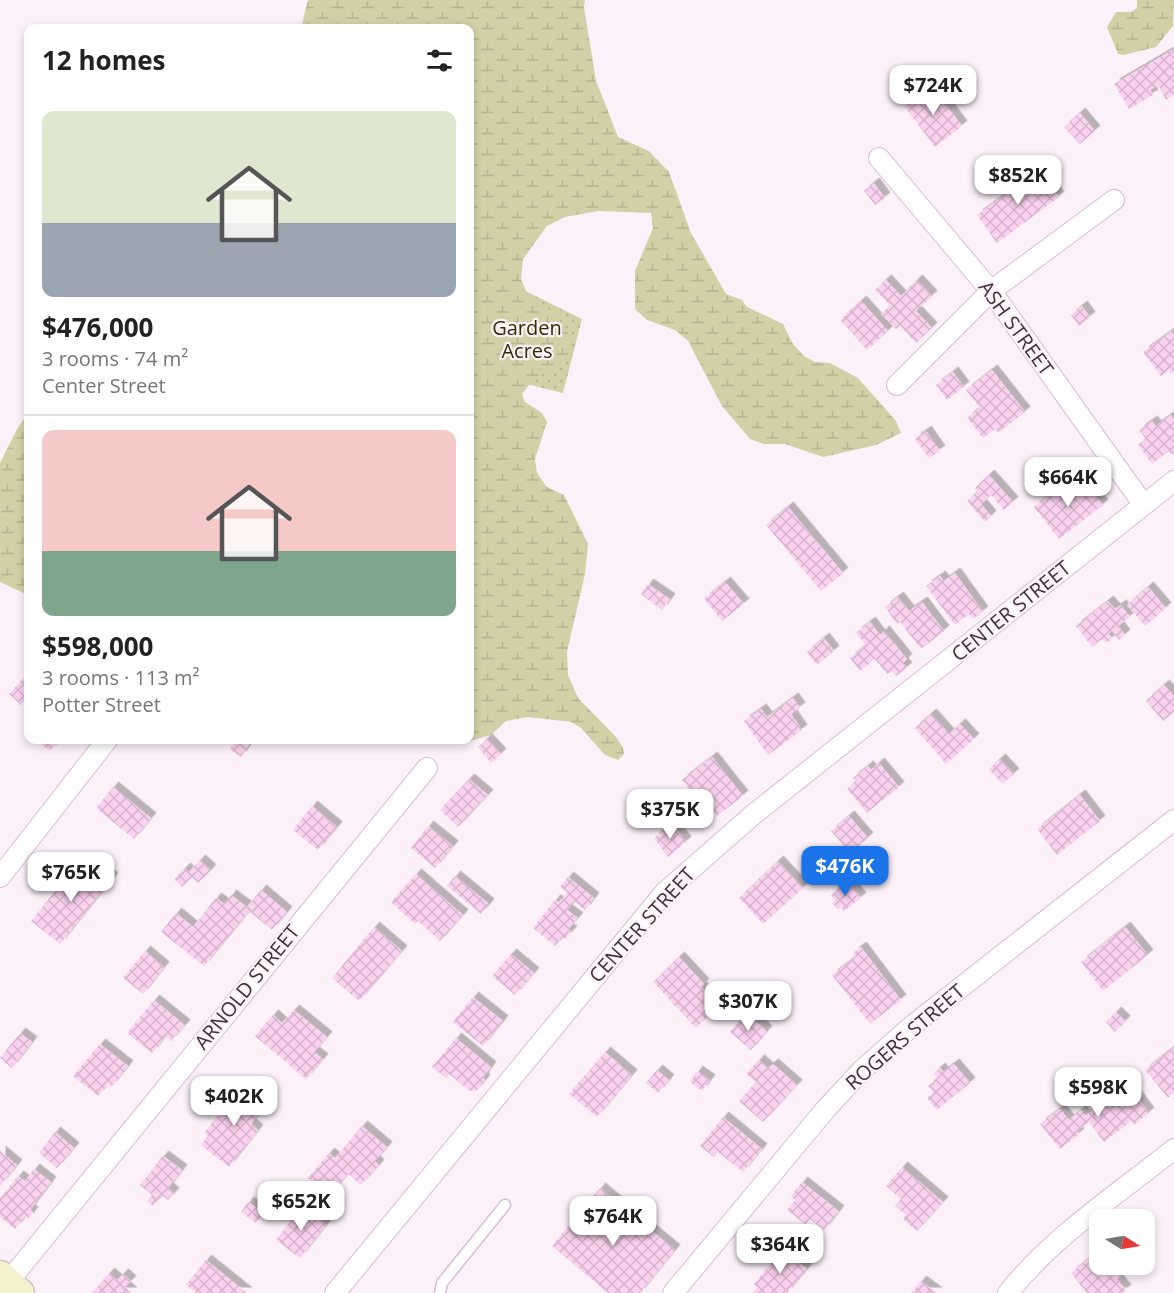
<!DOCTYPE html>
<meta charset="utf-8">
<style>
:root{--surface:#fff;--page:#f2f2f2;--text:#222;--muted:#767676;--line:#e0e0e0;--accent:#1a73e8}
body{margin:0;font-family:"Open Sans",sans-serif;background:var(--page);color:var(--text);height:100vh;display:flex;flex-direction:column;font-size:22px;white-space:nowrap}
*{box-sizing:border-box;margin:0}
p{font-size:20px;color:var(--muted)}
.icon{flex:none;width:33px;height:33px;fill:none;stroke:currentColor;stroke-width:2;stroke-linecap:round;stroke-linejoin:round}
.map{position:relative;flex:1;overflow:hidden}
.side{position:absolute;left:24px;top:24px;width:450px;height:720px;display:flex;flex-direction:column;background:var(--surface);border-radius:12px;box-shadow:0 3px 9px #0003}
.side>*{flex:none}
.needle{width:39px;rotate:101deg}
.controls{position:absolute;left:1089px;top:1209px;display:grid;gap:12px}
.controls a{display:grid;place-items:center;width:66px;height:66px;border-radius:12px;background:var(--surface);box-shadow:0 3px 9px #0003;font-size:30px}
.price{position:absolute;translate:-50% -51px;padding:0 14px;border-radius:12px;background:#fff;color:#222;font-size:20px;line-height:39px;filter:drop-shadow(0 2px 3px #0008)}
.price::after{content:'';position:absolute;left:50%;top:36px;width:18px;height:14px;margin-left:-9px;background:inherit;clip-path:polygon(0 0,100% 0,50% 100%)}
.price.on{background:var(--accent);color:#fff}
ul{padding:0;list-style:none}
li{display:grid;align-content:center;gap:12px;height:318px;padding:0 18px}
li+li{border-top:2px solid var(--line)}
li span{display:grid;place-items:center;height:186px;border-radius:12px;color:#555}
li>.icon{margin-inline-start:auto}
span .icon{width:108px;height:108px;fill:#fffc;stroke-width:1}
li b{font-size:26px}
h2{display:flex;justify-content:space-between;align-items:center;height:72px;padding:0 18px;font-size:26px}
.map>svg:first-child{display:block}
</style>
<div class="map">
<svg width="1174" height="1293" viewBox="0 0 1174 1293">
<defs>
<pattern id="grass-dots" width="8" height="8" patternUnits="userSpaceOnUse" patternTransform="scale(1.5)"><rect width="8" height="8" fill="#d3d0a8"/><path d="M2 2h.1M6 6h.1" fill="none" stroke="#b6b392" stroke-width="1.8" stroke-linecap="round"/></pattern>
<pattern id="wetland-marsh" width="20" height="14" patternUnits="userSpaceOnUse" patternTransform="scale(1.5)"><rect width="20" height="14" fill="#d3d0a8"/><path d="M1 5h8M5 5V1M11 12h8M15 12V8" fill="none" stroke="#b6b392"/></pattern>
<pattern id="building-cross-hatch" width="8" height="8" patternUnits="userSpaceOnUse" patternTransform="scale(1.5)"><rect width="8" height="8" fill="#fad1ee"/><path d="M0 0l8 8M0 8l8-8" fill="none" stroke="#d7b4cd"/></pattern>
<filter id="shadow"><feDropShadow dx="5.5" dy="-5.5" stdDeviation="0" flood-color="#0004"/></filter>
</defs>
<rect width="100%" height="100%" fill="#fdf1f9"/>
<path fill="url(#grass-dots)" d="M499 278 582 319 563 393 473 371Z"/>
<path fill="url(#wetland-marsh)" d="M308 0H585L584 7 596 81 618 137 649 151 669 172 691 233 726 294 742 300 747 307 783 324 793 344 804 356 815 362 830 363 858 378 896 421 901 433 876 445 823 457 785 444H764L750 439 722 406 688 341 675 330 647 320 635 309V271L653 228 651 213 598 211 565 217 547 226 523 259 521 279 526 291 556 315 571 338 572 349 563 362 532 381 522 394 525 402 542 413 547 422 535 459 537 473 547 487 564 495 588 544 585 574 567 652 568 675 578 698 617 738 623 748 624 754 618 760 605 755 581 728 571 722 528 717 506 721 491 735 459 744 415 740H470V28H301Z
M1137 0H1174L1173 26 1156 47 1124 55 1118 54 1107 27 1116 12H1131L1137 8Z
M28 413V595L0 582V463L17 429Z"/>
<path fill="url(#building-cross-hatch)" filter="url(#shadow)" d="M1174 49V95L1166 100 1158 85 1150 90 1153 95 1129 109 1114 84Z
M931 85 962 126 935 147 904 106Z
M1080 113 1095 131 1080 144 1064 127Z
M1039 170 1059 197 997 243 977 215Z
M874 183 885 198 875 205 864 191Z
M886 280 901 296 917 280 932 296 916 311 932 328 916 343 900 326 896 329 881 314 890 305 875 290Z
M861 301 888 331 867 350 840 320Z
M1082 306 1090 317 1079 326 1071 315Z
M1172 331 1174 335V372L1171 374 1169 370 1161 376 1143 352Z
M992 370 1025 412 998 433 995 429 983 438 967 418 980 408 966 390Z
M953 372 964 387 947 400 936 385Z
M1171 415 1174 419V453L1171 455 1169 451 1152 464 1138 445 1146 439 1139 430 1152 421 1156 426Z
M926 431 940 451 929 458 915 439Z
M989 475 1013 502 1004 510 991 495 981 504 991 516 985 522 967 501 978 492 975 488Z
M1082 480 1103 505 1059 539 1034 507 1058 488 1063 494Z
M788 507 843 573 821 591 766 525Z
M955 573 983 612 973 619 969 614 955 625 926 586 940 576 944 581Z
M725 582 744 604 722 621 704 599Z
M648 584 670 599 662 610 641 594Z
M1148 587 1166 608 1145 626 1127 605Z
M898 597 909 611 922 602 944 631 921 649 900 622 897 624 885 607Z
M1108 601 1115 609 1121 605 1130 617 1118 626 1125 635 1119 640 1112 631 1108 634 1112 639 1106 643 1102 639 1092 647 1076 626Z
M870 622 880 635 884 631 907 659 903 663 907 668 896 676 892 671 887 674 875 659 860 671 850 658 866 645 856 633Z
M824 638 834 651 817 665 807 652Z
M26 676 28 679V696L21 705 9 694Z
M1164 685 1174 696V712L1163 721 1146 701Z
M793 698 800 708 791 714 802 730 768 755 744 721 761 709 767 717Z
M931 714 949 734 960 724 974 739 946 764 915 728Z
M487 739 501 754 491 763 478 747Z
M36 740H59L50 751Z
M237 740H252L241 757 230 749Z
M712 757 743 796 717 816 698 792 694 795 682 780Z
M1000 759 1014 774 1002 784 989 769Z
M879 763 899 787 867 813 847 789 856 782 853 778 868 766 871 770Z
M469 779 488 795 458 827 440 810Z
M113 787 151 818 134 839 96 808Z
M1080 795 1100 821 1057 855 1037 829Z
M312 806 337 827 318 850 293 830Z
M849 816 868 838 850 853 831 831Z
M672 824 686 842 668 857 654 838Z
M428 826 453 846 435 868 411 848Z
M200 860 211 870 198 883 192 877 182 887 174 879 185 868 189 872Z
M91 861 113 878 60 944 31 921 60 885 73 895 78 889 72 884Z
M778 861 803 888 763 924 739 898Z
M416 874 463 915 440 941 418 921 415 924 391 902Z
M455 876 489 904 481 914 447 886Z
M568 877 594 898 585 910 574 901 567 910 578 918 568 929 572 931 565 939 562 937 555 946 533 928 555 900 559 902 567 892 560 887Z
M848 882 861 898 844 911 841 907 838 909 832 903 835 901 831 895Z
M261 890 287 912 272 930 249 911 204 966 161 932 176 913 193 927 216 898 224 904 231 895 247 907Z
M374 927 402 951 359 1001 332 978Z
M1125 927 1148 955 1103 991 1081 962Z
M861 947 901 1000 870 1024 832 975 856 957 853 953Z
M145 951 164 967 143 994 123 978Z
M511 954 534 973 515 995 492 976Z
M679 957 704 984 701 987 719 1006 696 1028 653 982Z
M473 997 503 1021 483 1046 453 1022Z
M154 1000 185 1025 171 1041 166 1036 152 1053 127 1033Z
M294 1010 327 1037 314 1052 323 1059 306 1079 255 1036 273 1015 282 1023Z
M1116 1012 1125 1021 1115 1032 1106 1022Z
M746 1013 767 1031 751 1050 730 1032Z
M20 1033 32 1042 12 1068 0 1058Z
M456 1038 491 1067 483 1078 485 1080 476 1091H470L449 1074 446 1078 432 1067Z
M100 1044 128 1066 111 1087 107 1085 98 1096 73 1076Z
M1174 1047V1092L1168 1098 1145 1070Z
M605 1052 632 1075 597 1117 569 1094Z
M759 1060 768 1068 773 1064 797 1085 763 1122 739 1101 756 1082 746 1074Z
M954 1064 970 1083 937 1110 927 1098 934 1093 928 1086 938 1078 934 1073 940 1068 943 1072Z
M657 1070 669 1080 658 1093 646 1083Z
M697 1071 710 1080 702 1091 690 1082Z
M1127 1084 1149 1113 1135 1124 1131 1121 1104 1142 1089 1122 1077 1131 1079 1134 1060 1149 1040 1124 1060 1109 1069 1120 1081 1110 1085 1116Z
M242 1085 266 1105 251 1124 258 1130 229 1167 201 1145 208 1136 204 1133Z
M723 1117 762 1149 743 1172 718 1152 714 1157 700 1146Z
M362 1126 387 1147 375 1161 379 1165 361 1185 348 1174 329 1196 308 1178 329 1153 335 1158Z
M55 1132 74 1148 57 1168 39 1153Z
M0 1151 17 1165 0 1186Z
M163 1156 182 1170 168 1188 174 1193 168 1200 162 1195 153 1206 147 1201 152 1195 140 1185Z
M902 1167 943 1202 917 1231 903 1219 906 1215 895 1206 901 1199 886 1186Z
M34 1169 51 1182 30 1210 33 1212 28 1219 25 1216 15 1229 0 1217V1198L18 1176 25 1181Z
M802 1182 839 1211 824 1230 810 1219 806 1225 787 1210 795 1200 791 1196Z
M600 1188 675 1250 640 1293H608L552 1246Z
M248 1202 264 1213 256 1223 241 1212Z
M302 1206 326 1225 300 1258 276 1240Z
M782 1249 807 1269 787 1293H753L757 1287 754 1284Z
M1097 1252 1100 1255V1264H1107L1110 1268 1112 1265 1121 1276 1117 1279 1126 1290 1122 1293H1087L1071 1273Z
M206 1260 247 1293H196L186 1285Z
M109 1273 117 1280 123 1274 131 1281 125 1287 132 1293H92Z
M921 1281 937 1293H911Z"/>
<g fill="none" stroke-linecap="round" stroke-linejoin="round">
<defs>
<path id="service" d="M440 1293 442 1283 505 1205"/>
<path id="minor" d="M879 158 991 291 1143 504
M897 385 991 291 1114 200
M0 877 107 740
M7 1293 8 1282 427 768
M335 1293 665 892 754 814 1174 481
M673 1293 825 1110 862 1070 913 1025 1174 820
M1008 1293C1052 1237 1118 1194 1174 1149"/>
<path id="secondary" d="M0 1275 20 1293"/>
</defs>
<use href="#service" stroke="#d9bdd1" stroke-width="13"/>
<use href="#minor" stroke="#d9bdd1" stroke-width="22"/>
<use href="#secondary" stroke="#d9bdd1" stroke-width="31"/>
<use href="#service" stroke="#fff" stroke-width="10"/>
<use href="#minor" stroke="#fff" stroke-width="20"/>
<use href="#secondary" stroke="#f4f0cb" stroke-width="28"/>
</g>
<g text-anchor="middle" stroke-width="4.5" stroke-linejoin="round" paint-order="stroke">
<g font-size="20" fill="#322d00" stroke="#fdf1f9">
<text x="527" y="335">Garden<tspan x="527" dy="23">Acres</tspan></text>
</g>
<g font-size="20" fill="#3e333b" stroke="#fdf1f9">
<text transform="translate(1016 328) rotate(54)" y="7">ASH STREET</text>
<text transform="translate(1011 611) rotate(-39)" y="7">CENTER STREET</text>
<text transform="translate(642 925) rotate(-48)" y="7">CENTER STREET</text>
<text transform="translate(247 987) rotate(-51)" y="7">ARNOLD STREET</text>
<text transform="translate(905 1037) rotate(-41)" y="7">ROGERS STREET</text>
</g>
</g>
</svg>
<div class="controls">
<a><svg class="needle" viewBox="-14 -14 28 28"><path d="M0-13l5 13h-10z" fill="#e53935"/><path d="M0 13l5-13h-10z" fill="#767676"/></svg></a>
</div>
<b class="price" style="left:933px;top:116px">$724K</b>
<b class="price" style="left:1018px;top:206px">$852K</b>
<b class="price" style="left:1068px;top:508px">$664K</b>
<b class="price" style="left:670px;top:840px">$375K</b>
<b class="price on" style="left:845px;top:897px">$476K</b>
<b class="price" style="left:71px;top:903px">$765K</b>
<b class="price" style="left:748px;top:1032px">$307K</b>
<b class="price" style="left:1098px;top:1118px">$598K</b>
<b class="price" style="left:234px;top:1127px">$402K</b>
<b class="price" style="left:301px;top:1232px">$652K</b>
<b class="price" style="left:613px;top:1247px">$764K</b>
<b class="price" style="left:780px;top:1275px">$364K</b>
<section class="side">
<h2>12 homes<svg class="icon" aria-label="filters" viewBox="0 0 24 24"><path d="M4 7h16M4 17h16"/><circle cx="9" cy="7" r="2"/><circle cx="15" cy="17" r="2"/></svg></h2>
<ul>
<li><span style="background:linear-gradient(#dfe7d0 60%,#9aa5b1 0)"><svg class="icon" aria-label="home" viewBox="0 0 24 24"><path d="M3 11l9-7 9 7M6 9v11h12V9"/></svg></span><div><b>$476,000</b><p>3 rooms · 74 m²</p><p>Center Street</p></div></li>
<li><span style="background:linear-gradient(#f6c9c9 65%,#7fa58c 0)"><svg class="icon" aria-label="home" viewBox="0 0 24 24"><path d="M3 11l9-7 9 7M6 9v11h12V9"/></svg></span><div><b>$598,000</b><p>3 rooms · 113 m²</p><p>Potter Street</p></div></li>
</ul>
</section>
</div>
